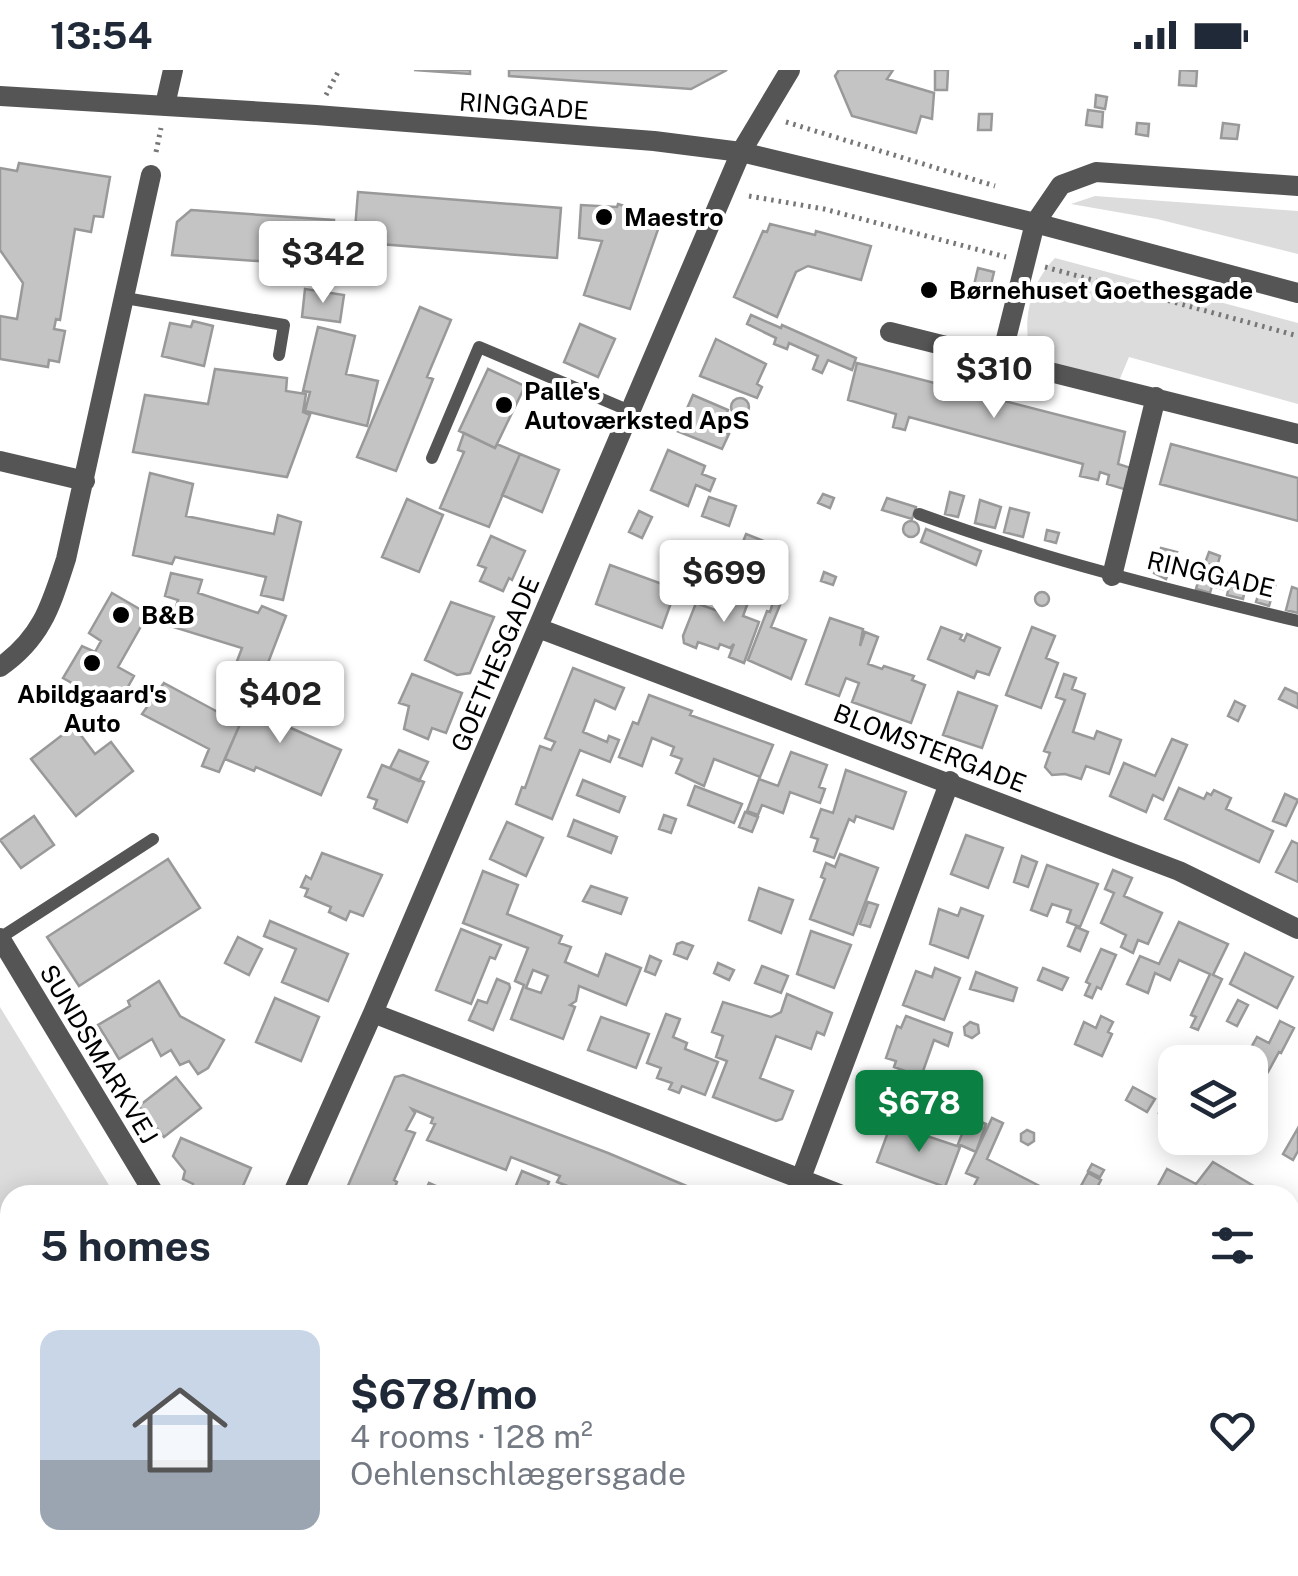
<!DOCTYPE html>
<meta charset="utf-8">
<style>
:root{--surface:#fff;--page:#f6f6f7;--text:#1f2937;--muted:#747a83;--line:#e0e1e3;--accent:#0b8043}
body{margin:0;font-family:"Public Sans",sans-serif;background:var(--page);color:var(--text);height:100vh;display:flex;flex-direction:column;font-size:38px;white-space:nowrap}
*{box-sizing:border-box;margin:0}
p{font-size:32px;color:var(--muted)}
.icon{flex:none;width:55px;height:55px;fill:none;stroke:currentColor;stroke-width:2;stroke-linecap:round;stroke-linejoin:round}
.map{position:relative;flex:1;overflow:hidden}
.side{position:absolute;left:0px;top:1115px;width:1300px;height:392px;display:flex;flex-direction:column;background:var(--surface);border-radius:30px 30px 0 0;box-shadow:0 5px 25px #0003}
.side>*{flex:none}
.controls{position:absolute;left:1158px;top:975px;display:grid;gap:20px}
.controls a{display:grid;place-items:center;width:110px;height:110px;border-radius:20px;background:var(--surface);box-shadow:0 5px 25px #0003;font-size:50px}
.price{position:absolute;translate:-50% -85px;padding:0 22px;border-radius:10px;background:#fff;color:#222;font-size:32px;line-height:65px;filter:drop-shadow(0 2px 5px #0008)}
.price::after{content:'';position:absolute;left:50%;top:60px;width:30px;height:22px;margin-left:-15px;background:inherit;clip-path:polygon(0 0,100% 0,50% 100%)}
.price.selected{background:var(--accent);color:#fff}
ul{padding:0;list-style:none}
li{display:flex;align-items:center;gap:30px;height:250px;padding:0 40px}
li+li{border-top:2px solid var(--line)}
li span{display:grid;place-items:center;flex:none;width:280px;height:200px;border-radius:20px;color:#555}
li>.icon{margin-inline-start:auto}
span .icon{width:120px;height:120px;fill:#fffc;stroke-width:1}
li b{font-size:42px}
h2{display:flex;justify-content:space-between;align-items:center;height:120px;padding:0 40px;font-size:42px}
.status{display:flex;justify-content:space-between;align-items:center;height:70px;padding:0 50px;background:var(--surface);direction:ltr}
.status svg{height:28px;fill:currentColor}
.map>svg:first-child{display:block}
</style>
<div class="status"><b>13:54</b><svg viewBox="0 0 49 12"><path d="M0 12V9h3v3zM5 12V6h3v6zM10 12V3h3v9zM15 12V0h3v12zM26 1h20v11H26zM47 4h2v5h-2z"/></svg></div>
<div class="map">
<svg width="1298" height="1506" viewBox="0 0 1298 1506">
<rect width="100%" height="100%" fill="#fff"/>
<path fill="#dcdcdc" d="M1095 126 1298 141V184L1157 149 1071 134Z
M1055 188 1298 253V334L1129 287 1119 311 1031 287C1022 251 1029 215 1055 188Z
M0 937 115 1125H10V1498H104L101 1506H0Z
M1290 1401 1298 1407V1506H984L976 1498H1290Z"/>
<path fill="#c4c4c4" stroke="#999" stroke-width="2.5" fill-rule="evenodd" d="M414 0H470V4Z
M509 0H727L691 19 509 6Z
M839 0H893L887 9 934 23 932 49 921 46 916 63 852 46 835 6Z
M935 0H948L947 20H935Z
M1180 0 1197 1 1196 16 1179 15Z
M1096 25 1107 27 1105 39 1095 37Z
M1088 40 1103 42 1102 57 1086 55Z
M979 44H992L991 60H978Z
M1137 53 1149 54 1148 66 1136 64Z
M1223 53 1239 55 1237 69 1221 68Z
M19 93 110 107 103 147 94 146 91 162 75 159 60 250 56 249 54 259 65 261 59 292 49 290 48 297 0 289V246L17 249 23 213 0 180V98L17 101Z
M358 122 561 138 557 188 354 172Z
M618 134 662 148 630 239 584 225 602 171 579 168 581 135 617 137Z
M191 140 334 150 329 196 172 185 177 152Z
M770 154 815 165 816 161 871 176 861 210 808 196 796 202 777 247 734 227 763 161 767 162Z
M978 198 994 202 990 219 974 215Z
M305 219 344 225 340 252 302 247Z
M420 237 451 250 427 307 433 309 396 401 357 387Z
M751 245 781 258 782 255 856 288 852 300 828 290 822 303 813 299 818 286 789 273 787 279 774 274 776 268 747 254Z
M193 251 213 256 204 296 162 286 170 253 191 257Z
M580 254 615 269 598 307 564 292Z
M318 257 355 266 346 304 378 311 367 356 305 341 310 322 303 321Z
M716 269 766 294 757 314 762 317 757 328 700 306Z
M857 293 1125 362 1118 394 1131 398 1127 420 1107 414 1109 405 1100 402 1098 410 1080 406 1083 394 909 347 905 360 893 357 896 344 848 330Z
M215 299 287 308 286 321 306 324 303 342 310 345 287 407 133 382 145 325 208 334Z
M488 299 525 316 495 378 459 361Z
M693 325 728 340 720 360 729 364 722 379 677 361Z
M731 337a9 9 0 1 1 18 0a9 9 0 1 1-18 0Z
M464 363 495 378 497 374 520 384 489 457 440 438 464 382 458 380Z
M1171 374 1298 408V451L1160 414Z
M668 380 705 396 702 404 715 409 710 421 696 415 688 436 651 420Z
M520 384 559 400 542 442 502 425Z
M150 403 193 414 186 446 274 464 278 445 301 452 283 530 261 525 266 507 175 487 172 494 133 485Z
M950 422 964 426 958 447 945 444Z
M823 424 834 428 830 438 818 433Z
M709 427 736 436 729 456 702 446Z
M887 428 916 437 912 449 882 440Z
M407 429 443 445 419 502 382 487Z
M980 430 1001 437 995 458 975 453Z
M1010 438 1029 443 1023 467 1004 462Z
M639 441 652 447 642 468 629 462Z
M903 459a8 8 0 1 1 16 0a8 8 0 1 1-16 0Z
M926 459 981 481 976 495 921 472Z
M1047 460 1059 463 1056 473 1045 470Z
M746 464 779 477 774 490 741 477Z
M491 466 525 481 512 510 509 508 503 521 480 511 486 498 478 495Z
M1161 478 1177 482 1166 509 1154 503Z
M1209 482 1220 486 1217 497 1205 493Z
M610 495 676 519 662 558 596 534Z
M1203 495 1227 503 1223 519 1212 516 1210 523 1196 519Z
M824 502 836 507 833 515 821 511Z
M171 503 202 510 198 523 258 543 262 536 286 546 261 611 234 599 242 578 170 556 178 530 165 526Z
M1232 506 1247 510 1243 529 1227 525Z
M1263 510 1276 513 1269 536 1256 532Z
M733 515 749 520 746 526 750 527 743 546 759 552 744 593 729 587 734 574 730 578 720 574 718 579 698 572 696 578 684 573 683 566 696 533 718 541 727 519 731 520Z
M1292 517 1298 519V543L1286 540Z
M1035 529a7 7 0 1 1 14 0a7 7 0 1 1-14 0Z
M112 523 148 544 118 597 134 606 121 629 102 619 97 627 63 608 82 576 95 582 101 571 89 563Z
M451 532 494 547 470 603 457 605 425 590Z
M773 532 780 535 771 557 806 570 791 609 748 590 767 541 770 542Z
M830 548 863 559 860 576 865 562 878 567 868 594 882 599 884 596 914 606 912 610 925 615 911 653 852 632 859 613 846 608 839 626 806 614Z
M941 557 962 565 960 569 964 571 967 564 1000 578 989 605 977 601 974 608 928 589Z
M1032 557 1055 566 1046 588 1058 593 1041 638 1006 625Z
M573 598 624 618 615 639 595 630 583 662 607 672 609 666 619 670 610 692 580 680 552 749 516 734 522 717 525 718 540 676 551 680 555 672 545 668Z
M412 604 462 623 446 663 432 658 428 669 404 659 409 636 399 633Z
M1064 604 1076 608 1072 619 1085 624 1073 662 1094 669 1097 661 1121 670 1109 704 1086 696 1081 709 1065 704 1052 705 1045 697 1050 683 1044 681 1065 630 1056 627Z
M259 610 280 620 268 648 341 680 321 725 256 697 254 701 225 689Z
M164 613 240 654 219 702 202 696 209 679 142 644Z
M1285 618 1298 624V638L1279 629Z
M958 622 997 636 982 678 943 665Z
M649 625 692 641 690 645 773 675 760 707 714 689 704 716 676 703 682 689 671 685 674 677 652 668 642 696 619 687 633 652 638 654Z
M1235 631 1245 636 1238 651 1228 646Z
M74 656 95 684 111 672 133 701 76 746 31 689Z
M1172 669 1187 675 1163 730 1153 725 1146 742 1110 726 1124 693 1155 706Z
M399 680 428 692 419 711 390 698Z
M791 682 827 695 819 717 825 719 820 733 790 722 783 743 762 735 758 745 747 741 759 709 778 716Z
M382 695 424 712 407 752 374 738 377 730 368 727Z
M846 700 906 722 893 759 856 746 854 752 849 749 834 788 814 781 818 769 811 767 821 739 833 743Z
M583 710 625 727 619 742 577 725Z
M695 716 742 734 734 753 688 735Z
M1179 718 1204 729 1207 723 1211 725 1214 720 1231 728 1226 739 1273 761 1259 792 1165 749Z
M1285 724 1298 730 1286 756 1273 751Z
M745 742 758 747 752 762 739 757Z
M664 745 676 749 671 763 659 759Z
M34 746 54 775 21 798 0 770Z
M574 750 617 767 611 783 568 766Z
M507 752 543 768 526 806 490 789Z
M966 765 1003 778 988 818 951 804Z
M1292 771 1298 774V812L1276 802Z
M322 783 382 805 363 846 350 841 346 850 329 842 331 837 305 826 308 819 301 817 306 806 311 809Z
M840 784 878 798 853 865 810 849 825 809 821 807 826 793 835 797Z
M1022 786 1037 792 1028 817 1014 812Z
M168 789 200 838 79 916 47 867Z
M1047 795 1098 814 1080 857 1067 852 1071 840 1052 834 1047 846 1031 840Z
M1113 800 1132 808 1124 826 1162 843 1148 874 1138 870 1133 883 1121 877 1126 865 1101 853 1114 823 1105 819Z
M483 801 518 815 507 844 562 866 559 873 571 877 565 892 598 906 606 884 641 898 626 935 579 916 576 931 570 935 575 937 563 969 511 949 524 915 515 911 528 878 463 853ZM533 900 548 906 541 923 526 918Z
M591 816 627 828 621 844 583 831Z
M759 818 793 830 781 863 749 850Z
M868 832 878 835 870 857 860 854Z
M961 838 983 846 968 888 930 874 939 839 958 846Z
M270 851 348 884 328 931 282 912 296 879 264 866Z
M1179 852 1228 874 1213 905 1222 909 1198 960 1191 957 1196 947 1191 945 1210 904 1179 890 1170 910 1155 903 1148 923 1127 914 1140 886 1159 894Z
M1076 857 1088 862 1080 881 1068 876Z
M461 859 501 875 495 889 490 887 471 934 436 920Z
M811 861 851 875 834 918 797 904Z
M238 867 262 879 249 905 225 893Z
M682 872 693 876 687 889 674 884 677 874Z
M1101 879 1116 885 1101 919 1097 917 1092 928 1085 925 1090 914 1086 912Z
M1245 883 1293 907 1277 938 1230 914Z
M650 886 661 891 655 905 645 901Z
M718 893 734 900 729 910 714 903Z
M762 896 788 906 781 923 755 913Z
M935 898 960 908 944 950 903 935 916 901 932 907Z
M1043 898 1068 908 1062 920 1038 910Z
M976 902 1017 918 1013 931 970 919Z
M497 909 509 914 510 918 493 960 469 950 478 930 487 933Z
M159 911 180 946 224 970 208 998 198 1004 189 991 180 995 171 980 161 986 152 969 119 989 98 955 130 936 128 931Z
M787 924 832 943 824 965 817 962 811 979 776 966 760 1008 793 1021 782 1049 776 1051 713 1027 727 991 716 987 723 966 712 962 723 932 771 947 781 942Z
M275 928 319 947 301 991 256 972Z
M1238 930 1248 935 1237 956 1227 951Z
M666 944 680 949 673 967 687 973 685 979 718 992 705 1025 682 1016 679 1023 669 1019 672 1013 657 1008 661 998 647 993Z
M906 946 952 963 948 976 934 970 921 1007 894 997 896 991 886 988 897 956 901 958Z
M1101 946 1113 952 1108 962 1112 964 1102 986 1075 974 1084 952 1096 958Z
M601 947 649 964 636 998 588 980Z
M1280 951 1294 958 1281 983 1279 982 1268 1002 1257 996 1254 1002 1250 1000V992H1243L1257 967 1269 973Z
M970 952 978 955 979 963 972 968 965 965 964 957Z
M403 1005 608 1083 708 1125H591L557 1112 560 1106 511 1087 506 1100 427 1070 435 1054 431 1053 433 1048 412 1039 415 1043 406 1060 415 1063 394 1110 397 1112 392 1125H344L395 1007Z
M176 1007 201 1038 164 1067 139 1036Z
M1133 1017 1155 1029 1147 1042 1126 1030Z
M898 1020 929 1029 924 1041 895 1028Z
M1164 1034 1173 1039 1168 1048 1159 1043Z
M969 1047 986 1054 976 1082 958 1074Z
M992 1048 1003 1053 987 1089 1057 1125H969L978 1108 966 1103Z
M891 1054 960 1077 945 1117 877 1092Z
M1298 1058V1081L1293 1090 1283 1084Z
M1027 1060 1034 1063V1071L1028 1075 1021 1071V1064Z
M181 1068 251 1098 239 1125H196L197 1122 192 1120 193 1114 183 1109 185 1101 173 1086Z
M1213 1092 1269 1125H1220L1205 1116 1200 1125H1153L1167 1099 1196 1114Z
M1092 1094 1104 1100 1100 1107 1088 1101Z
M522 1101 549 1112 544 1125H512Z
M1088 1103 1101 1110 1093 1125H1076Z
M429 1113 452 1123 451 1125H414L416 1121 424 1124Z
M1298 1246V1266L1293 1264 1290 1269V1257Z
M4 1274 10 1277V1296L6 1300 0 1297V1277Z
M1298 1279V1319L1290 1313V1305L1297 1295 1290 1291Z
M411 1498H450L443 1506H421Z
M501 1498H547L555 1504 493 1506Z
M671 1498H740L748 1506H679Z
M923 1498H943L936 1506H927Z"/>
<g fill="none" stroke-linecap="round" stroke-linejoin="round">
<path stroke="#777" stroke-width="5" stroke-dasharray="2.5 5" stroke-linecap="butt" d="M326 25 339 0
M786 52 995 116
M156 82 161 58
M749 126 824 139 1006 187
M1045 197 1298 266
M0 1182 10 1195
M0 1183 10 1164
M0 1431 10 1428
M357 1498 363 1506"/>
<path stroke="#555" stroke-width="12" d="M125 228 284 255 279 285
M432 388 479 277 630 341
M919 444C1043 489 1169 520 1298 551
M0 868 153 769"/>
<path stroke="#555" stroke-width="20" d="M165 35 173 0
M890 262 1298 364
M1001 289 1035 153 1061 115 1096 102 1298 116
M0 391 85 411
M1112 506 1156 327
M538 558 1179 801 1298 859
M0 597C42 568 51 535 66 489L151 105
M373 943 842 1125
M801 1108 950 711
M292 1125 373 943 741 82 790 0
M1290 1363 1298 1369
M609 1498 618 1506"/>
<path stroke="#555" stroke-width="20" d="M0 26 316 45 654 71 741 82 1035 153 1298 223
M0 868 155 1125
M125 1506 128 1498"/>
</g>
<g fill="#000" stroke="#fff" stroke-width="4">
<circle cx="604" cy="147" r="10"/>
<circle cx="929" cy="220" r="10"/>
<circle cx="504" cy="335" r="10"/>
<circle cx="121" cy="545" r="10"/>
<circle cx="92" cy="593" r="10"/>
</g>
<g text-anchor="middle" stroke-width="8" stroke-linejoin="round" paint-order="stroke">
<g font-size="25" fill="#000" stroke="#fff">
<text transform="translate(524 36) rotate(4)" y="9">RINGGADE</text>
<text transform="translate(1211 504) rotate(13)" y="9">RINGGADE</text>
<text transform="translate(495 594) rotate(-67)" y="9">GOETHESGADE</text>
<text transform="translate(930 678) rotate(21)" y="9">BLOMSTERGADE</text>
<text transform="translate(99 984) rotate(59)" y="9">SUNDSMARKVEJ</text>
</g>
<g font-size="25" font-weight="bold" fill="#000" stroke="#fff" text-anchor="start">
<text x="624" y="156">Maestro</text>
<text x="949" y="229">Børnehuset Goethesgade</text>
<text x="524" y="330">Palle's<tspan x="524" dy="29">Autoværksted ApS</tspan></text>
<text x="141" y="554">B&amp;B</text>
<text x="92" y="633" text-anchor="middle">Abildgaard's<tspan x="92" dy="29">Auto</tspan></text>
</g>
</g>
</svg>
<div class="controls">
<a><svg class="icon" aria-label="layers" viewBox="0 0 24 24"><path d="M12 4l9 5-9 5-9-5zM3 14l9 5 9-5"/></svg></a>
</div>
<b class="price" style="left:323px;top:236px">$342</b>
<b class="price" style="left:994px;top:351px">$310</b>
<b class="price" style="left:724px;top:555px">$699</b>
<b class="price" style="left:280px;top:676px">$402</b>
<b class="price selected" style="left:919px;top:1085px">$678</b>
<section class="side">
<h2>5 homes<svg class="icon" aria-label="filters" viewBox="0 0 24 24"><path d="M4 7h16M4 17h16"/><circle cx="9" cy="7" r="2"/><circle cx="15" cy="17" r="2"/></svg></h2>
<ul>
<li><span style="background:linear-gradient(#c9d6e8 65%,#9aa5b1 0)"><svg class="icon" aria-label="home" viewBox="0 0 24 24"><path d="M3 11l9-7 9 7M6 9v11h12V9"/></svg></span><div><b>$678/mo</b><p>4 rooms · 128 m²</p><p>Oehlenschlægersgade</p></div><svg class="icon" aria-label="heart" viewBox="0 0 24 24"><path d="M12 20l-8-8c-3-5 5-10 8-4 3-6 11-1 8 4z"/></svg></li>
</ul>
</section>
</div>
